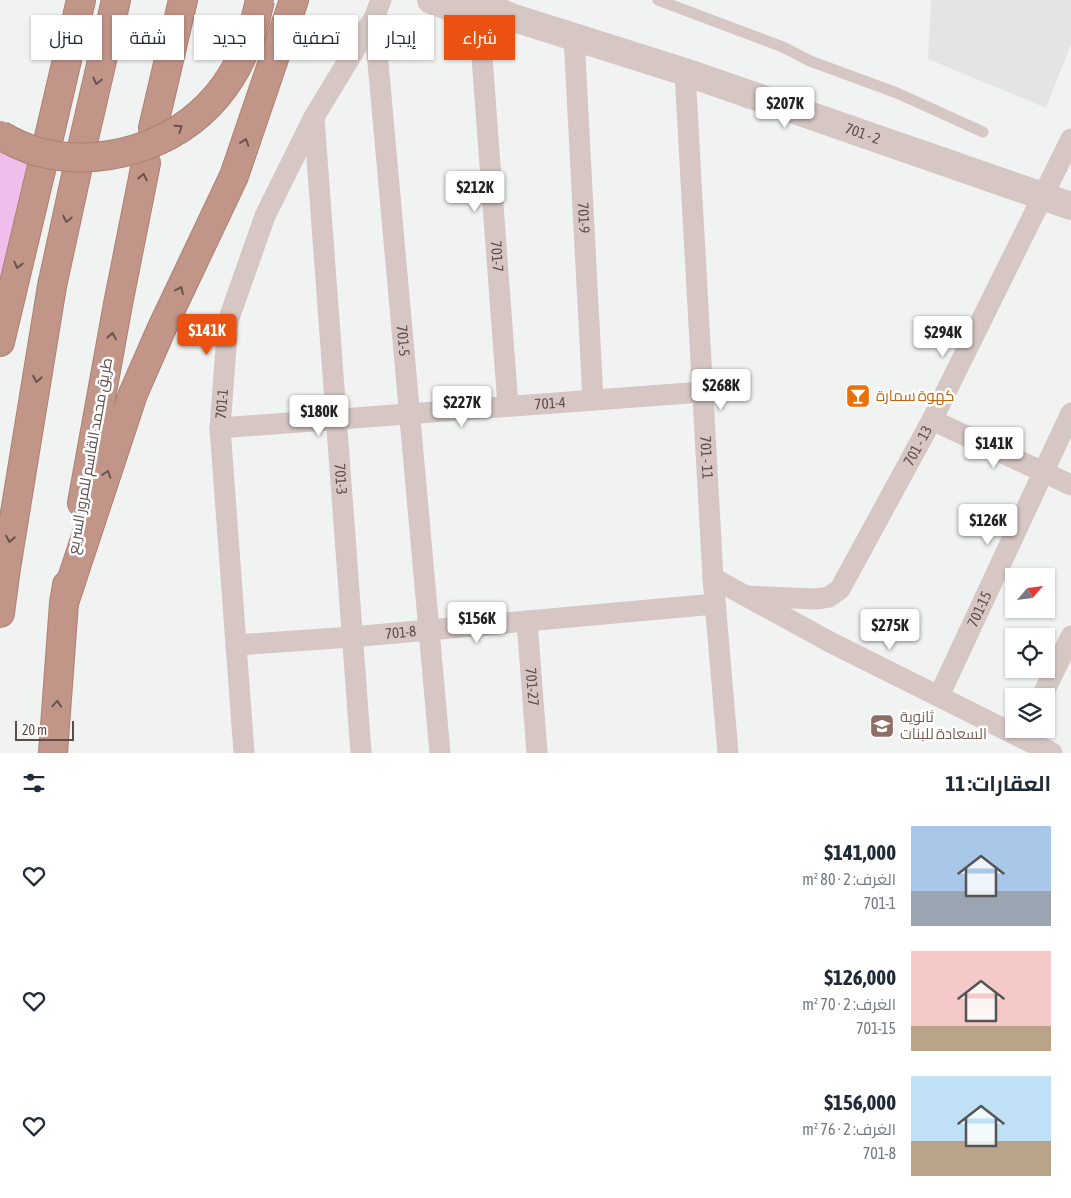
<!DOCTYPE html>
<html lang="ar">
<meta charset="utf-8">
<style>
:root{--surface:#fff;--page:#f2f2f3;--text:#1f2937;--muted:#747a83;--accent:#eb5212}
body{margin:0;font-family:"Asap Condensed",Cairo,sans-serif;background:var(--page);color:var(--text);direction:rtl;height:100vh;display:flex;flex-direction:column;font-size:19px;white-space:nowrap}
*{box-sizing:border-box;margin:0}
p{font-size:16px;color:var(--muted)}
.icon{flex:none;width:28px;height:28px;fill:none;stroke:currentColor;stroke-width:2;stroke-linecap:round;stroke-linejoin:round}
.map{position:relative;height:753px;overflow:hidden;direction:ltr}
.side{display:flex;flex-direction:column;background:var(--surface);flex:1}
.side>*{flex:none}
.banner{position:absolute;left:15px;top:15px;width:500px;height:45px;direction:rtl;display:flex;gap:10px}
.needle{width:32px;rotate:62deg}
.tools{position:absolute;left:1005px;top:568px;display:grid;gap:10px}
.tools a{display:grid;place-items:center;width:50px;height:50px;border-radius:0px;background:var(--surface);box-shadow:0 1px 4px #0004;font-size:25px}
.scale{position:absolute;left:15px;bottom:12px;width:59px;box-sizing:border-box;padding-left:5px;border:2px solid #5f4c48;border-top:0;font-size:14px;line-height:18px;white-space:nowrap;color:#5f4c48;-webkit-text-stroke:4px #fff;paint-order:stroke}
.price{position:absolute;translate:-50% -42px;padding:0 11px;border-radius:5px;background:#fff;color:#222;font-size:16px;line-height:32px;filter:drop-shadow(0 1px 2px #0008)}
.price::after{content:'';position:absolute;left:50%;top:30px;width:15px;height:11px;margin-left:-8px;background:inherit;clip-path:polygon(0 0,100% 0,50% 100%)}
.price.active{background:var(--accent);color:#fff}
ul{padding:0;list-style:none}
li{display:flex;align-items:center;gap:15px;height:125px;padding:0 20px}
li span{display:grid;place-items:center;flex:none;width:140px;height:100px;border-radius:0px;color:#555}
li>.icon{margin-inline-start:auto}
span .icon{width:60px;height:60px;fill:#fffc;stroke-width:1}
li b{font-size:21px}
h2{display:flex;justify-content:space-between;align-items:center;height:60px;padding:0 20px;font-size:21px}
.chip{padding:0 18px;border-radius:0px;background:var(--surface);box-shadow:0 1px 4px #0004;font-size:18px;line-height:45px}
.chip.active{background:var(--accent);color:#fff}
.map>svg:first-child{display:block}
</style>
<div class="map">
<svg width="1071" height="753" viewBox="0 0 1071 753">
<rect width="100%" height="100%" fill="#f1f3f2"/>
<path fill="#e3e4e3" d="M931 0H1071V44L1046 108 928 59Z"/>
<path fill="#f1beeb" d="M0 152 31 165 0 295Z"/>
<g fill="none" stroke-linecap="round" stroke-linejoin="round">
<defs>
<path id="motorway" d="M153 128 183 0
M49 137 81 0
M83 143 116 0
M0 342 42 166
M82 503 118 304 146 163
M64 603 133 394 161 330 234 176 294 0
M0 613 6 568 52 286 77 171
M53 753 64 603 67 585"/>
</defs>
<use href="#motorway" stroke="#ad8172" stroke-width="30"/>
<path stroke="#d6c7c4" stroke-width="11" d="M658 0 783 47 810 61 897 93 983 132"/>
<g stroke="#d6c7c4" stroke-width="21">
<path id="s1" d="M479 17 508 406"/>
<path id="s2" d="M374 18 440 753"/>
<path id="s3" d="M574 36 593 400"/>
<path id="s4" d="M685 72 713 578 728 753"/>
<path id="s5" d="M314 118 361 753"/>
<path d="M932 420 1071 485"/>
<path id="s6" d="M220 428 702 392"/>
<path d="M713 578 828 641 1052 753"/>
<path id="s7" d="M747 596 816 599 829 597 840 589 932 420 1071 139"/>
<path id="s8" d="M527 621 537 753"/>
<path id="s9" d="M236 645 352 637 715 604"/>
<path id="s10" d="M939 696 1071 413"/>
<path d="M1042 696 1071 636"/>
<path id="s11" d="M244 753 220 428 228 321 265 216 314 117 374 18 381 0"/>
</g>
<g stroke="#d6c7c4" stroke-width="28">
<path d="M431 0 479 17 489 18"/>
<path id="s12" d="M471 0 511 17 685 72 1071 206"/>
</g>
<use href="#motorway" stroke="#c19587" stroke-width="28"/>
<defs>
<path id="motorway-bridge" d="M0 135C12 142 25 148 38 152 102 168 174 147 217 96 240 69 253 34 260 0"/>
</defs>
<use href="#motorway-bridge" stroke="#ad8172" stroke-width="30" stroke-linecap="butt"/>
<use href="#motorway-bridge" stroke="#c19587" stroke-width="28"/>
</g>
<defs><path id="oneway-chevron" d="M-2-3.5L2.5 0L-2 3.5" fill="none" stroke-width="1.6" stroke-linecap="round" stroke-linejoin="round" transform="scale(1.25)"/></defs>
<g stroke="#69534e">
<use href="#oneway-chevron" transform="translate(97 81) rotate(103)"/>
<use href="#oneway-chevron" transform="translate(179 128) rotate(-34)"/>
<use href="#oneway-chevron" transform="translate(245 142) rotate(-71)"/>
<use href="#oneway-chevron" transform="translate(143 177) rotate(-79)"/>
<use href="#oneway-chevron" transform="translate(67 219) rotate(102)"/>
<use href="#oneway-chevron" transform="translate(18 265) rotate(103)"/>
<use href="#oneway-chevron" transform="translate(180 290) rotate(-65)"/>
<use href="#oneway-chevron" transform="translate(112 336) rotate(-80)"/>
<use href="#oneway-chevron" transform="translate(37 379) rotate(99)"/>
<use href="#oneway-chevron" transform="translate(107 474) rotate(-72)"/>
<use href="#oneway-chevron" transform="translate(10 539) rotate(99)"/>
<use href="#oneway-chevron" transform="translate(57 704) rotate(-86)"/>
</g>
<defs>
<symbol id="bar-square" viewBox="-11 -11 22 22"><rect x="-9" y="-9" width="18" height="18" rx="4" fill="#e8710a" stroke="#fff"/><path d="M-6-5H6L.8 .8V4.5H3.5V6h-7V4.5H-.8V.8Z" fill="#fff"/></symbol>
<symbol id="school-square" viewBox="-11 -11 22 22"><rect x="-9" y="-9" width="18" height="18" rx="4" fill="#8d6e63" stroke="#fff"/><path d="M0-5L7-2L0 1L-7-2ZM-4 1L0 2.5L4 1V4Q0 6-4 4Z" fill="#fff"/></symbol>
</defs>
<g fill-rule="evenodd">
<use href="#bar-square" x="844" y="382" width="28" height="28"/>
<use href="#school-square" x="868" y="712" width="28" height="28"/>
</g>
<g text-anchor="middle" stroke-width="5" stroke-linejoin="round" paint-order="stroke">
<g font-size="15" fill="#5f4c48" stroke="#fff">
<text dy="5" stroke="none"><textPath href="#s12" startOffset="414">701 - 2</textPath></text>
<text dy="5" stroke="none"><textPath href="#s3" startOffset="182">701-9</textPath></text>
<text dy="5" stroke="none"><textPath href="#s1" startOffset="240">701-7</textPath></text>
<text dy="5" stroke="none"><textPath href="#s2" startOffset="324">701-5</textPath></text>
<text dy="5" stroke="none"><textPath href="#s6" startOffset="331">701-4</textPath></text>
<text dy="5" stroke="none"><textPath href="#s11" startOffset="350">701-1</textPath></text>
<text dy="5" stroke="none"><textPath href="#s7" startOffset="259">701 - 13</textPath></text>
<text transform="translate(90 456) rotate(-80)" y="5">طريق محمد القاسم للمرور السريع</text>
<text dy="5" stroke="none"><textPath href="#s4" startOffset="386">701 - 11</textPath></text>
<text dy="5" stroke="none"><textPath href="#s5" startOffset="362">701-3</textPath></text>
<text dy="5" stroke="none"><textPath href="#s10" startOffset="96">701-15</textPath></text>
<text dy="5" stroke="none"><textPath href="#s9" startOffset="165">701-8</textPath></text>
<text dy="5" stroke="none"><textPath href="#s8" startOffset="66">701-27</textPath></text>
</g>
<g font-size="15" fill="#c56008" stroke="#fff" text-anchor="start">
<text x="876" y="401">كهوة سمارة</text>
</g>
<g font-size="15" fill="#785e54" stroke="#fff" text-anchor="start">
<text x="900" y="722">ثانوية<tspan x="900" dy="17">السعادة للبنات</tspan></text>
</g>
</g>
</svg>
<div class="tools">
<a><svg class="needle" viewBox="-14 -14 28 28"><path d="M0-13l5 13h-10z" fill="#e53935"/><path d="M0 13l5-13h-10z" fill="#747a83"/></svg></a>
<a><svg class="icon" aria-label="locate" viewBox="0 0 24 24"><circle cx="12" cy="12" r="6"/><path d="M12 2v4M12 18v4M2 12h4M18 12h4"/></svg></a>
<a><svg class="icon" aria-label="layers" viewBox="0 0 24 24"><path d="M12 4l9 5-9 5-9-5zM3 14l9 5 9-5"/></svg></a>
</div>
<div class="scale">20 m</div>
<b class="price" style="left:785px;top:129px">$207K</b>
<b class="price" style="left:475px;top:213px">$212K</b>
<b class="price active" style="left:207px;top:356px">$141K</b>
<b class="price" style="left:943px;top:358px">$294K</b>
<b class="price" style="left:721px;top:411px">$268K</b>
<b class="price" style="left:462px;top:428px">$227K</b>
<b class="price" style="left:319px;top:437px">$180K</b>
<b class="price" style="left:994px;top:469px">$141K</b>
<b class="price" style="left:988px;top:546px">$126K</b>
<b class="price" style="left:477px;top:644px">$156K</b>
<b class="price" style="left:890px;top:651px">$275K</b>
<div class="banner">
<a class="chip active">شراء</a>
<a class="chip">إيجار</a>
<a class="chip">تصفية</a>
<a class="chip">جديد</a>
<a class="chip">شقة</a>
<a class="chip">منزل</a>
</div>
</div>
<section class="side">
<h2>العقارات: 11<svg class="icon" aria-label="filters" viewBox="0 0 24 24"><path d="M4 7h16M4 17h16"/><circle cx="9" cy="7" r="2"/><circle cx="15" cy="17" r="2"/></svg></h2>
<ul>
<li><span style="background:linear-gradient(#a9c7e8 65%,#9aa5b1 0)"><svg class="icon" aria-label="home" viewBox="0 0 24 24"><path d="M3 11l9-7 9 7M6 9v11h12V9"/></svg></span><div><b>$141,000</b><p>الغرف: 2 · 80 m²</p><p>701-1</p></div><svg class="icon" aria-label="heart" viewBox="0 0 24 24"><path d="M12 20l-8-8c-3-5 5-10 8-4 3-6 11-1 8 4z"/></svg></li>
<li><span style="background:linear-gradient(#f6c9c9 75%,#b9a48a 0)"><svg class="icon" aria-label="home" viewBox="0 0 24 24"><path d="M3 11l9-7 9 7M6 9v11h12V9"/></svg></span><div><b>$126,000</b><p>الغرف: 2 · 70 m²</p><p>701-15</p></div><svg class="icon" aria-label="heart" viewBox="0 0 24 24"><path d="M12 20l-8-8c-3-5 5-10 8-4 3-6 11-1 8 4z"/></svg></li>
<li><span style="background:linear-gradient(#bfe0f5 65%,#b9a48a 0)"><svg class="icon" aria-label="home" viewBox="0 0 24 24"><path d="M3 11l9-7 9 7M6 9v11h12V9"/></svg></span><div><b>$156,000</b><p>الغرف: 2 · 76 m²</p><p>701-8</p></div><svg class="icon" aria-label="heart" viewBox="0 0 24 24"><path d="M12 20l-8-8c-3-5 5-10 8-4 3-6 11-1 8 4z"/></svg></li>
</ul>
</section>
